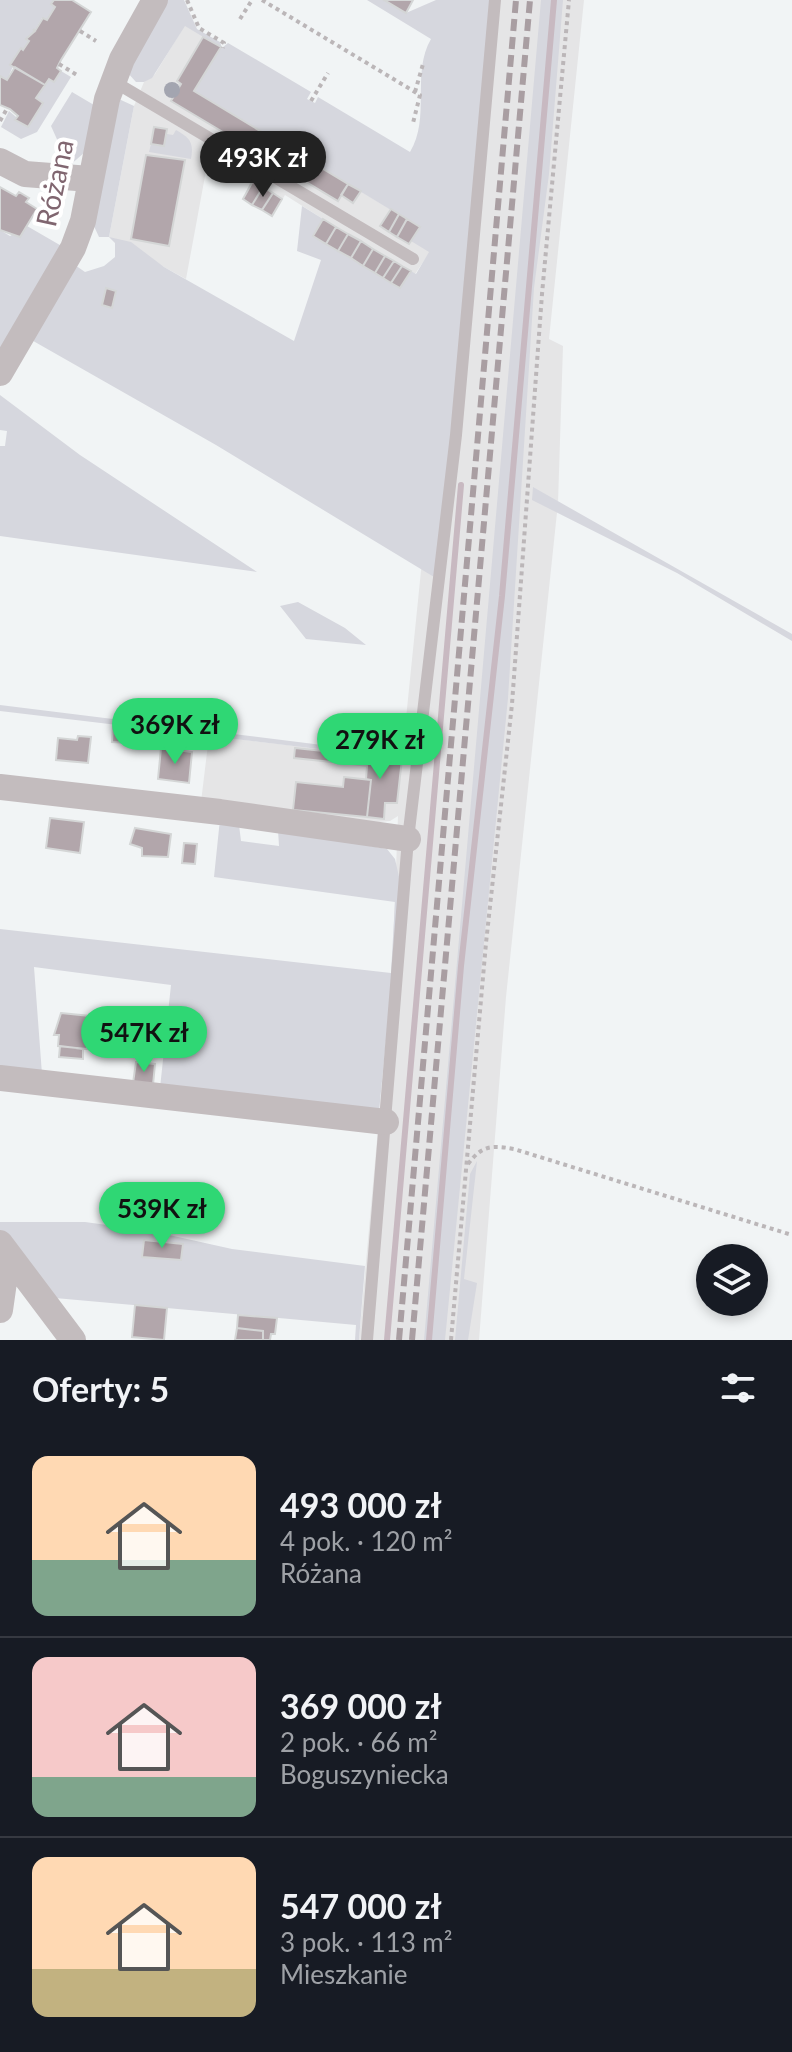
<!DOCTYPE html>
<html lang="pl">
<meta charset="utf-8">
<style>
:root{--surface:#171b24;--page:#20242c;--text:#f1f3f6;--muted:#9ea1a6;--line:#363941;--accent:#2fd774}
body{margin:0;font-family:Lato,sans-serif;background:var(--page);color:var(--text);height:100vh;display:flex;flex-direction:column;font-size:30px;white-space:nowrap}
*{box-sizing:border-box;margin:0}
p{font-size:26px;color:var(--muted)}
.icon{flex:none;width:44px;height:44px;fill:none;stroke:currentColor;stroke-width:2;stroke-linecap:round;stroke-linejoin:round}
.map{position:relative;height:1340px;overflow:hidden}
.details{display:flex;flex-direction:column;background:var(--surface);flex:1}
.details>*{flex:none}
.buttons{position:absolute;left:696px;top:1244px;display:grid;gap:16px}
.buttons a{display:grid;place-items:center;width:72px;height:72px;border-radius:50%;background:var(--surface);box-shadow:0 4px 12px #0003;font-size:40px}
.price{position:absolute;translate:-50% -68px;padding:0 18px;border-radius:28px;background:var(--accent);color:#111;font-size:26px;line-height:52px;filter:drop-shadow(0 2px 4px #0008)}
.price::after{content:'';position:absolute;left:50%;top:48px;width:24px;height:18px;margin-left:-12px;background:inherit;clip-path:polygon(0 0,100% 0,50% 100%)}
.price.active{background:#222;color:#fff}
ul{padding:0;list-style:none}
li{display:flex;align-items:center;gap:24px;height:200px;padding:0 32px}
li+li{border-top:2px solid var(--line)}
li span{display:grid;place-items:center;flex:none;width:224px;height:160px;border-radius:16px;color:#555}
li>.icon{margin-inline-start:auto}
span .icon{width:96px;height:96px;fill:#fffc;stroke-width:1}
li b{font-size:34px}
h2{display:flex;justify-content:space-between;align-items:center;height:96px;padding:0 32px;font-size:34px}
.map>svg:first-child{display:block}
</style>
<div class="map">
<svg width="792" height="1340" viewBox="0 0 792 1340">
<rect width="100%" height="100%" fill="#f1f4f5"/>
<path fill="#e5e5e6" d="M479 0H584L549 339 563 346 558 503 506 997 479 1340H359L392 973 398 816 390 821 355 824 201 802 209 736 402 758Z
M185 25 221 47 194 92 420 227 430 252 415 274 411 271 400 288 313 236 323 219 285 195 272 216 243 199 253 176 215 154 208 160 186 279 109 237 134 106 144 82 155 74Z"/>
<path fill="#d6d7de" d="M0 0H54L51 4 55 7 47 20 42 18 23 50 21 48 7 80 0 76Z
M167 0H184L197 29 220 42 222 48 228 43 311 92 307 99 315 103 318 97 410 152C431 118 411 73 431 39L367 0H384L406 13 436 0H490L451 434 434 577 216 445 28 338 72 263 85 272 104 266 115 257V243L109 237H99L93 224 118 101 121 100 134 106 109 237 131 242 164 267 294 341 321 260 297 251 302 206 323 219 314 236 400 288 411 271 416 274 429 252 411 241 419 227 194 91 220 47 185 26 152 78 144 82H136L127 72Z
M541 0H563L549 174 534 288 508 698 445 1340H424Z
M61 71 71 77 37 132 21 139 1 127 9 111 28 127 43 103 36 98 49 79 54 82Z
M72 92 94 105 85 152 69 166 51 126Z
M176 130C190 138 194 142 191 159L149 152 151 144 164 146 167 134 173 135Z
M27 226 65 248 0 360V230L10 236Z
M0 395 80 455 257 572 0 536V446H5L7 431 0 430Z
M533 487 792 634V641L677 573 532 500Z
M298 602 345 628 366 645 306 639 280 606Z
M0 705 410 756 402 759 0 711Z
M220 819 239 825 241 841 279 846 278 830 387 849 395 859 401 886 379 1112 160 1088 171 985 34 967 42 1074 0 1071V929L391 973 395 902 214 877Z
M477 1161 464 1279 477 1283 468 1340H455L470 1174Z
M0 1222H85L151 1231 232 1249 365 1266 359 1340H355L356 1325 55 1298 0 1231Z"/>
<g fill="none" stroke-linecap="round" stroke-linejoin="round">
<path stroke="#c8b9c1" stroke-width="6" d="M387 1340 461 485
M429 1340 461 966 502 596 554 0"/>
</g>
<path fill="#b2a6ab" stroke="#d4d6d6" stroke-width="2" d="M54 0H72L91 12 61 60 57 68 61 71 54 82 49 79 45 85 10 65 21 48 23 50 29 41 26 39 35 31 33 29 35 31 43 18 47 20 55 7 51 4Z
M384 0H413L406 13Z
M203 37 221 47 194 91 348 184 338 201 171 101 181 84 177 81Z
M15 67 45 85 36 98 43 103 28 127 15 120 18 116 10 109 0 105V76L7 80Z
M154 127 167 129 164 146 151 144Z
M146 155 185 160 169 246 131 239Z
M253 181 263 187 252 205 243 199Z
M348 184 361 191 353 203 341 195Z
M0 187 16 196 19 192 29 198 26 202 37 209 20 237 0 230Z
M263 187 273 193 262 210 252 205Z
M273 193 282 199 272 216 262 210Z
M391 209 399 214 389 232 380 226Z
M399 214 407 219 397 237 389 232Z
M323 219 336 227 326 244 313 236Z
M407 219 420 227 409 244 397 237Z
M336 227 348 234 338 251 326 244Z
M348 234 361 241 351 258 338 251Z
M361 241 373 249 363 266 351 258Z
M373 249 385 256 375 273 363 266Z
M385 256 394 261 383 278 375 273Z
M394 261 402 266 391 283 383 278Z
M402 266 411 271 400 288 391 283Z
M106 288 116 291 112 308 102 305Z
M113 726 132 727 130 743 112 742Z
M78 736 91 737 88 763 56 760 58 738 77 740Z
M161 748 192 752 189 783 158 779Z
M295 748 352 754 351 764 294 758Z
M352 753 402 759 397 803H385L384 819 367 817 371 780 366 779 367 766 351 764Z
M344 777 371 780 367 817 293 810 296 782 343 787Z
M50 818 84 822 80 853 46 848Z
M135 828 171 834 168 857 142 856V848L130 844Z
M184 843 197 844 195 864 182 863Z
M61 1013 90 1016 87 1049 58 1046 59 1035H54Z
M60 1046 83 1049V1059L59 1057Z
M136 1062 155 1064 153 1085 133 1083Z
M144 1240 183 1244 181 1260 142 1257Z
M135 1305 167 1308 164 1340 132 1337Z
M238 1315 277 1318 275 1334H271L270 1340H263V1331L237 1328Z
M237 1328 263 1331V1340H235Z"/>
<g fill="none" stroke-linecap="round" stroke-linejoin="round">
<path stroke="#bbb6b8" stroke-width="4" stroke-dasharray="4 4" stroke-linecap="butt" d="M187 0 199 28 224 43 223 48
M262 0 420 95 413 123
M240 19 252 0
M80 31 96 41
M59 64 77 75
M415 92 423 64
M311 101 328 73
M0 121 8 107
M468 1164C482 1145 492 1145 514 1149L792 1235
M451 1340 486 943 512 704 542 294 569 0"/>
<path stroke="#c3bcbe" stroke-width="12" d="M113 81 413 259
M367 1340 408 839 456 435 495 0"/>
<path stroke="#c3bcbe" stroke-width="26" d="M0 161 25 174 90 179
M0 373 73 248 83 221 107 99 122 59 155 0
M0 787 220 812 408 839
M0 1078 386 1122
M0 1243 73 1340
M0 1310 5 1275 14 1262"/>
<path stroke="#a99ea2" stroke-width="6" stroke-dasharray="12 6" stroke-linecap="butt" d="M399 1340 516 0
M412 1340 530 0"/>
</g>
<circle fill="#a3a5b0" cx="172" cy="90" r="8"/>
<g text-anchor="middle" stroke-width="8" stroke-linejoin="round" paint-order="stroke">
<g font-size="28" fill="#806670" stroke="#fff">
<text transform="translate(55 183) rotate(-78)" y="10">Różana</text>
</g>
</g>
</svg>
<div class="buttons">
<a><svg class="icon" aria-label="layers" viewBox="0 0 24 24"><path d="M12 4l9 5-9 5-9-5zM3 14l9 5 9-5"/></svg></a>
</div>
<b class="price active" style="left:263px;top:199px">493K zł</b>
<b class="price" style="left:175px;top:766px">369K zł</b>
<b class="price" style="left:380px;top:781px">279K zł</b>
<b class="price" style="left:144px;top:1074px">547K zł</b>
<b class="price" style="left:162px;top:1250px">539K zł</b>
</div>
<section class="details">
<h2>Oferty: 5<svg class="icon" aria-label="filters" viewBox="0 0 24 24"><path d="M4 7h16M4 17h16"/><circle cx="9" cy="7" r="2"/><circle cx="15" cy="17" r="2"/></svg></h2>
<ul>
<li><span style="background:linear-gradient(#ffd9b3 65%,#7fa58c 0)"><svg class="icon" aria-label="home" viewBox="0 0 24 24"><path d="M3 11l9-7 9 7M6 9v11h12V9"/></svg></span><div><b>493 000 zł</b><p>4 pok. · 120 m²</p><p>Różana</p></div></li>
<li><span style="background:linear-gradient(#f6c9c9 75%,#7fa58c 0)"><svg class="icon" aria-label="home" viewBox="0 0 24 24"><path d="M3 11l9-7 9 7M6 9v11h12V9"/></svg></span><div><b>369 000 zł</b><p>2 pok. · 66 m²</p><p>Boguszyniecka</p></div></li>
<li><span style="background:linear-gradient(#ffd9b3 70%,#c2b280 0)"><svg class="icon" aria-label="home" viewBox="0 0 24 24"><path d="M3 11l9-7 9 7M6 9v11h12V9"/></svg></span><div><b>547 000 zł</b><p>3 pok. · 113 m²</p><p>Mieszkanie</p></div></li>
</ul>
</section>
